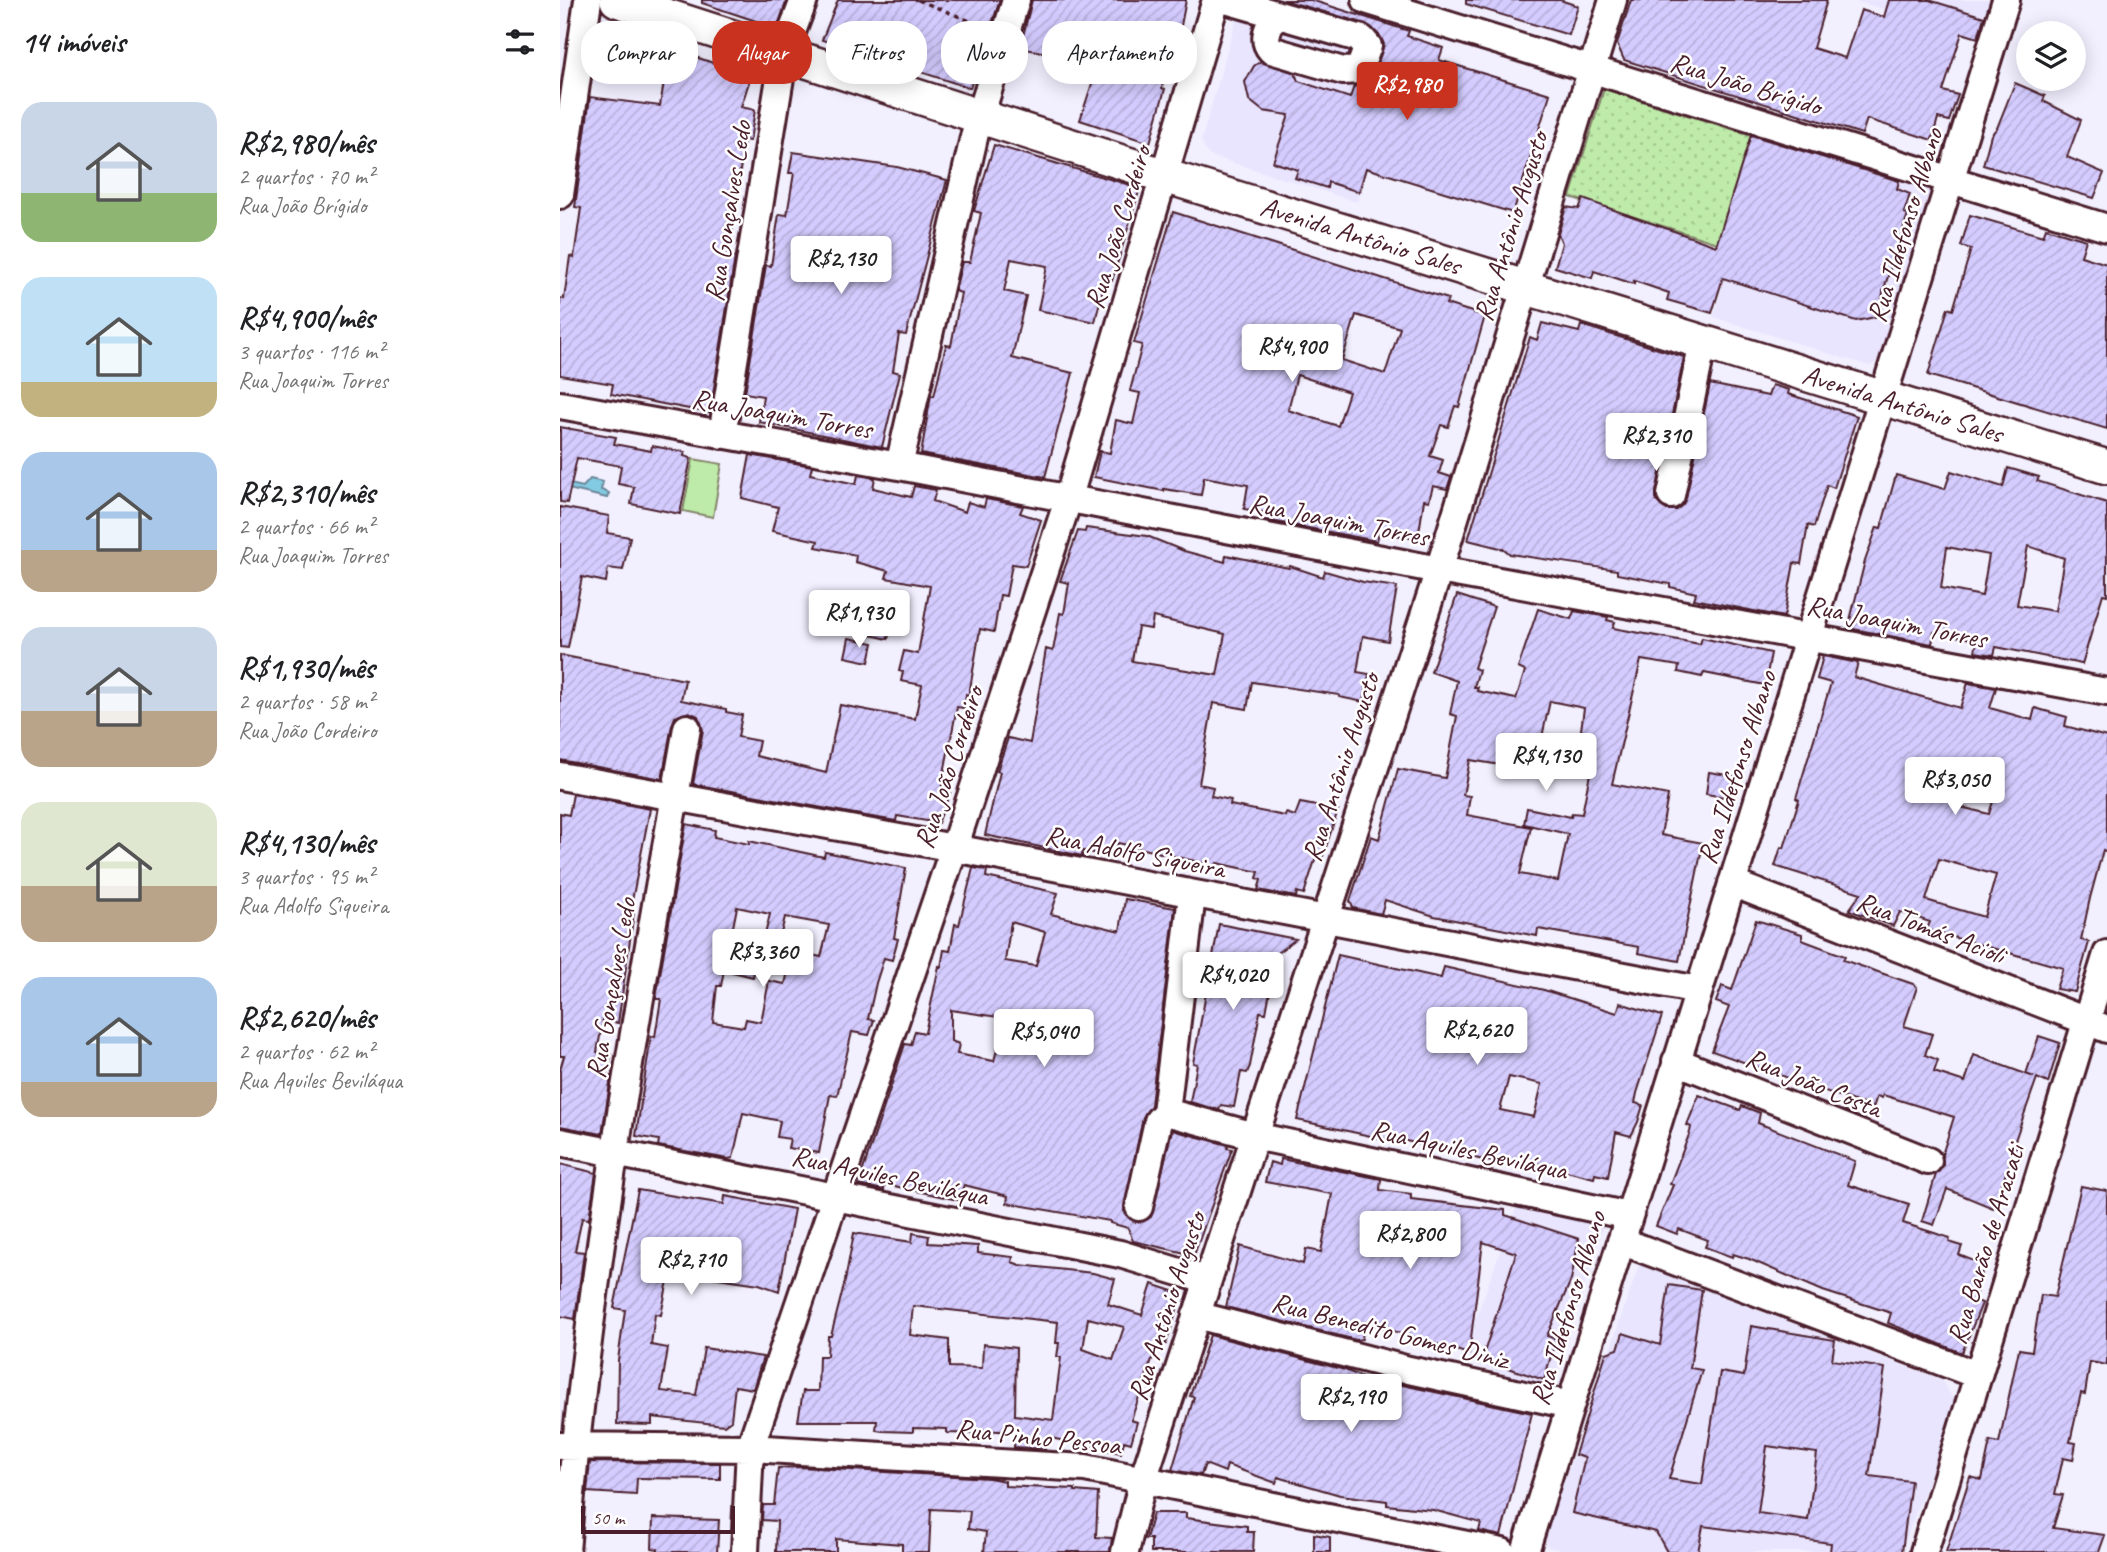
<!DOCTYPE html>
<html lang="pt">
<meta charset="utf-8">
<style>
:root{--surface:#fff;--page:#f2f2f2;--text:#202124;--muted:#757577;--accent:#c8321e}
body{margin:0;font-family:Caveat,sans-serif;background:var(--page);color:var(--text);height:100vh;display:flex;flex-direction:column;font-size:26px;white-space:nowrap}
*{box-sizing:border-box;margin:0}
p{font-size:23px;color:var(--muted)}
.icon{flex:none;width:38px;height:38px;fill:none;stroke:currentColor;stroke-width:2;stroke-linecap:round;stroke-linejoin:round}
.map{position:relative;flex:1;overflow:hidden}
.panel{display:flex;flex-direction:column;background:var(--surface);width:560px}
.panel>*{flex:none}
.top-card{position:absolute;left:21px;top:21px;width:665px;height:63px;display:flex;gap:14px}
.tools{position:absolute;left:1456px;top:21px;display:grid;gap:14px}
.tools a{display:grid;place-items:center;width:70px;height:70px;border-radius:50%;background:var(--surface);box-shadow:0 4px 18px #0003;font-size:35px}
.scale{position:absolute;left:21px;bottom:18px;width:154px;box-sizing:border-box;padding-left:7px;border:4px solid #4a1f2b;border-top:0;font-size:19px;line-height:24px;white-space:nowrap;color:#4a1f2b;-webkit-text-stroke:5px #fff;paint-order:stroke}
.price{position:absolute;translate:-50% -60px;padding:0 16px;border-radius:7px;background:#fff;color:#222;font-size:23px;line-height:46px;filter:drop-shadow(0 2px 4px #0008)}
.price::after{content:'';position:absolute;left:50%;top:42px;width:21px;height:16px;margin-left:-10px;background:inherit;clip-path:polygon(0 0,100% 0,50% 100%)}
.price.active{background:var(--accent);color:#fff}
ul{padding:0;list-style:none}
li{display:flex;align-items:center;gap:21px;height:175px;padding:0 21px}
li span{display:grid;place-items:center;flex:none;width:196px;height:140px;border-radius:21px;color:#555}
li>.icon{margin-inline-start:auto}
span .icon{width:84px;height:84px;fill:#fffc;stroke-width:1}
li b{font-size:30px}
h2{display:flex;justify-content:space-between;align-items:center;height:84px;padding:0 21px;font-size:30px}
.chip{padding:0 24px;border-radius:28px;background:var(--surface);box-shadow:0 4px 18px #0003;font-size:24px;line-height:63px}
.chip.active{background:var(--accent);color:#fff}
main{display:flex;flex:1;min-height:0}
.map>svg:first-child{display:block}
</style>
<main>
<section class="panel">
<h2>14 imóveis<svg class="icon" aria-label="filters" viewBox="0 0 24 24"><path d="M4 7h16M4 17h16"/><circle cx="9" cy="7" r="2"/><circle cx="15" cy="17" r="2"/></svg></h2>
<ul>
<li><span style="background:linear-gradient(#c9d6e8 65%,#8fb573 0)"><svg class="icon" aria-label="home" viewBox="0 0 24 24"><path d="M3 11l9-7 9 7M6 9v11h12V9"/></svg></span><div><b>R$2,980/mês</b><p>2 quartos · 70 m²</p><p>Rua João Brígido</p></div></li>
<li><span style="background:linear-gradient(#bfe0f5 75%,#c2b280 0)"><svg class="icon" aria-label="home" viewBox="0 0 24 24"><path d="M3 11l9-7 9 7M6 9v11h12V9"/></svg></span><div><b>R$4,900/mês</b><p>3 quartos · 116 m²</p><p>Rua Joaquim Torres</p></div></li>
<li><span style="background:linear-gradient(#a9c7e8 70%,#b9a48a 0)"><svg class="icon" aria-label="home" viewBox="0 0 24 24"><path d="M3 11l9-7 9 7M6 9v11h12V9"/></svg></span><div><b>R$2,310/mês</b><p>2 quartos · 66 m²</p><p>Rua Joaquim Torres</p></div></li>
<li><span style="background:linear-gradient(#c9d6e8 60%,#b9a48a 0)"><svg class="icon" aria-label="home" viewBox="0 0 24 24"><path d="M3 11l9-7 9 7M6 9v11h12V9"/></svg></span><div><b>R$1,930/mês</b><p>2 quartos · 58 m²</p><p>Rua João Cordeiro</p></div></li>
<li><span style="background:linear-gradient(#dfe7d0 60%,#b9a48a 0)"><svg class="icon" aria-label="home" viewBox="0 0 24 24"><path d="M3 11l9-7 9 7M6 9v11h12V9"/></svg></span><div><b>R$4,130/mês</b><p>3 quartos · 95 m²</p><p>Rua Adolfo Siqueira</p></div></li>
<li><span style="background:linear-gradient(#a9c7e8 75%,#b9a48a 0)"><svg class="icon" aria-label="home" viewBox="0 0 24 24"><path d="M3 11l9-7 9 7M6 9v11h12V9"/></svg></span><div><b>R$2,620/mês</b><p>2 quartos · 62 m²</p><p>Rua Aquiles Beviláqua</p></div></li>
</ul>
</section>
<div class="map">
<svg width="1547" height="1552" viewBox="0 0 1547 1552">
<defs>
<pattern id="green-dots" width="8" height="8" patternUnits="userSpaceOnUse" patternTransform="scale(1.75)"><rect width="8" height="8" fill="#beeba9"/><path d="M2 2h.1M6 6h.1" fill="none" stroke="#a5c992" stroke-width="1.8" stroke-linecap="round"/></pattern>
<pattern id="building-hatch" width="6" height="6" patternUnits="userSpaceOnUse" patternTransform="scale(1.75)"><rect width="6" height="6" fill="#d4ccff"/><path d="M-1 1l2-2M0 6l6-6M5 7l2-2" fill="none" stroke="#b8afdb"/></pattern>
</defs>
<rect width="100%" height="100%" fill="#f2f0ff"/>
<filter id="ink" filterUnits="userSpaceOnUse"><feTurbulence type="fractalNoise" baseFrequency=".0143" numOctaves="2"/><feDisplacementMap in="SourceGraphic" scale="14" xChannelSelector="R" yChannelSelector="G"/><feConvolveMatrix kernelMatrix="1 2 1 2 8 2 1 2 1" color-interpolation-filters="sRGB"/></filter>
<g filter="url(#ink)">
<path fill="#e9e5ff" d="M701 0H753L851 29 797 202 648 155 641 141 678 13Z
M1293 0H1430L1419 38Z
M1191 135 1371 191 1317 362 1309 366 1153 317 1174 249 1157 243Z
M957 1205 1043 1227 998 1369 988 1386 967 1384 901 1359Z
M1079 1265 1382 1380 1397 1407 1341 1552H1008L987 1546 985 1537Z"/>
<path fill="url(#green-dots)" stroke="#84856a" stroke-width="2" d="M1044 89 1191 135 1157 243 1010 197Z"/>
<path fill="#beeba9" stroke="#84856a" stroke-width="2" d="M133 459 162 464 153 517 123 511Z"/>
<path fill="#82cbe2" stroke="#6c8699" stroke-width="2" d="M30 479 43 482 41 490 49 493 47 498 0 487 1 482 23 487Z"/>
<path fill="url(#building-hatch)" stroke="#4a1f2b" stroke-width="2" fill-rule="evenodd" d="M142 0H227L217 28 142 3Z
M278 0H440L410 88 262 40Z
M472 0H626L616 51 608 50 602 88 605 89 590 143 520 120 542 53 532 51 535 37 502 32 498 55 460 48Z
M723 0H751L849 31 847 36 883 48 879 60 990 94 953 213 806 168 799 192 768 182 767 188 735 178 738 170 713 162 729 115 703 111 689 100 685 82 694 66 701 61 735 73 738 81 790 98 794 86 809 87 824 44 820 36 806 24Z
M906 0H1000L1018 6 1009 35 906 4Z
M1071 0H1267L1253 48 1285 58 1301 10 1324 17 1329 0H1369L1424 17 1418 38 1402 33 1383 91 1398 95 1389 121 1378 118 1372 140 1307 119 1302 134 1064 60 1057 44Z
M42 25 191 76 181 107 195 110 190 141 184 140 169 256 175 257 150 413 51 394 53 384 0 375V298L4 299 10 256 14 257 21 208 15 207 30 97 100 106 105 76 37 59Z
M1455 83 1485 96 1483 101 1521 120 1507 157 1544 173 1534 198 1423 165 1431 135 1437 128Z
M1191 135 1339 181 1337 189 1350 194 1344 213 1348 214 1323 292 1321 309 1315 317 1296 321 1163 278 1152 313 1107 300 1109 293 1074 281V284L1034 271 1032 278 995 267 1002 243 998 234 1006 207 1019 209 1023 199 1156 246Z
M434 145 580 188 552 281 545 280 535 322 478 310 487 266 451 259 444 291 466 296 452 358 513 373 485 477 361 454 371 395 374 396 386 345 391 346 401 293 395 291 402 262H410L421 213 414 211Z
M233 152 337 167 387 180 346 335 339 334 333 371 340 373 322 447 199 422 203 396 185 393 206 265 211 266 219 214 227 215 234 173H229Z
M613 212 888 299 886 304 925 316 899 407 895 406 888 427 881 425 870 456 883 460 879 473 891 477 887 489 873 486 869 501 864 500 858 539 819 532 817 541 700 519 702 512 684 509 688 485 644 477 641 495 604 489V491L534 477 540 451 550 453 556 420 573 424 580 393 570 391 582 345 574 343ZM796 315 840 328 825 374 782 360ZM737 375 789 392 778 426 728 410Z
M1410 215 1483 236 1486 228 1526 240 1521 256 1547 264V429L1368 375 1388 308 1393 310 1411 249 1401 246Z
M982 323 1019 332 1021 325 1124 357 1096 492V501L1107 510H1117L1126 498 1150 384 1208 396 1212 385 1229 390 1228 394 1297 416 1274 488 1267 485 1254 527 1248 525 1241 564 1234 563 1224 617 1134 599 1136 593 1110 587V584L1057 574V570L950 554 944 549 908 540 970 337 977 340Z
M0 427 56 437 54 444 91 451 92 446 125 452 124 456 131 458 120 514 71 504 74 487 58 484 61 466 17 458 7 503 0 502Z
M190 455 252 466 250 474 296 484 298 475 315 478 313 488 351 497 354 486 376 490 373 501 405 512 408 502 424 507 426 499 463 506 460 513 481 520 466 566 452 564 446 596 440 595 434 632 420 629 409 695 406 694 404 708 397 707 382 783V792L390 793 378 823 337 816 336 821 306 816 133 784 143 730 138 716 129 712 115 717 112 725 102 779 0 760V655L125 680 121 700 166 709V712L182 715 178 737 199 741 196 756 266 773 280 705 355 719 362 685 341 681 343 672 339 671 344 651 358 654 370 586 326 578 328 571 295 562 296 555 256 547 258 541 212 531 218 507 182 498Z
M1448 468 1479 477 1477 481 1547 503V595L1543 594 1522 664 1436 647 1434 655 1415 652 1417 640 1374 632 1372 644 1288 628 1305 561 1317 527 1321 528 1336 475 1385 489 1391 471 1443 487ZM1468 546 1504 558 1495 611 1457 605ZM1387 547 1429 555 1422 596 1381 588Z
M0 507 49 516 47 533 70 537 63 570 48 568 46 582 22 577 8 648 0 647Z
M526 528 587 536 624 551 665 562 666 555 729 568 730 566 763 577 765 571 803 582 837 587 828 641 803 636 797 672 809 674 804 702 779 697V695L692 682 687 709 653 703 639 784 653 787 651 796 671 800 670 805 725 816 726 813 735 816 740 803 778 810 763 856 757 854 744 894 737 892 736 897 698 890 701 880 697 878 699 872 657 863 656 866 558 843 555 857 523 851 522 856 425 835 440 772 437 771 448 738 470 743 486 649 493 651 500 613 504 614 509 583 500 581 518 531 525 532ZM593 617 665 634 657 675 572 661 578 627 591 629Z
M897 595 934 607 914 668 919 670 914 687H918L917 691 956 699 965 671 958 668 978 609 1011 619 1014 611 1048 617 1047 620 1055 622 1053 628 1140 644 1142 638 1211 653 1205 685 1144 673 1142 677 1118 672 1119 666 1081 660 1052 784 1108 795 1101 835 1143 843 1119 961 1078 953 1079 947 978 929 977 936 874 916 825 900 821 914 793 908 790 901 811 836 819 839 838 769 885 778 897 716 890 714 897 681 871 672ZM990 701 1024 708 1019 745 1035 748 1022 814 1012 813 1011 817 967 808 964 824 1008 834 998 881 960 874 971 827 907 815 910 796 903 795 910 760 965 769 971 735 982 737Z
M310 615 332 619 328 639 306 634Z
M289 638 313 643 309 662 285 657Z
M1263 656 1298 663 1294 677 1400 708 1408 683 1436 688 1430 708 1472 720 1475 708 1507 717 1505 726 1547 737V852L1543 850 1530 898 1521 940 1529 942 1515 992 1496 989 1503 968 1371 931 1367 929 1370 922 1340 912 1333 926 1289 910 1301 893 1215 866 1221 847 1224 848 1239 800 1236 798 1271 683 1257 679ZM1403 772 1439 782 1429 814 1393 805ZM1379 859 1436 875 1424 917 1366 900Z
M1149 772 1174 776 1170 798 1146 794Z
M13 794 90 809 70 911 74 912 58 1023 43 1020 37 1052 51 1055 46 1076 51 1077 42 1134 0 1126V1070L4 1056H0V813L9 815Z
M126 824 155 830 154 837 189 844V841L264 857 265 852 346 868 334 938 338 939 332 960 324 958 316 983 308 1019 314 1020 309 1035 292 1032 277 1096 270 1095 259 1153 228 1148 230 1139 217 1137 220 1121 183 1113 173 1158 168 1159 98 1146 99 1140 76 1136 91 1036 95 1037 101 999H96L97 992ZM177 907 210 914 200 955 215 958 225 917 269 925 261 957 233 951 225 984 209 981 201 1022 186 1019 184 1027 153 1022 157 986H161L164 970 193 977 197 958 168 952Z
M413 868 427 870 426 877 498 893 491 914 560 931 565 899 615 908 591 1105 583 1118 564 1211 576 1222 591 1217 612 1130 668 1145 667 1148 672 1149 634 1255 573 1241 568 1228 550 1223V1221L447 1203 448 1196 404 1185 398 1200 325 1184 324 1190 298 1185 345 1044 351 1045 355 1031 365 1033 379 966 381 967 384 950 390 951 395 924 399 925ZM451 922 485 932 476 966 445 961ZM391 1010 445 1018 434 1061 397 1054 399 1044 391 1041Z
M1196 920 1242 934V940L1285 956 1283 960 1353 984 1357 987 1344 1026 1372 1034 1365 1055 1378 1060 1374 1072 1405 1082 1414 1055 1474 1077 1466 1074 1479 1036 1500 1043 1488 1083 1477 1078 1453 1146 1460 1148 1453 1167 1449 1165 1433 1208 1387 1189 1374 1225 1362 1221 1376 1174 1383 1166 1382 1155 1394 1117 1323 1095 1322 1098 1317 1096 1313 1108 1152 1051 1169 1007 1156 1002 1162 986 1172 990Z
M659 924 736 939 717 953 706 1013 700 1012 690 1066 687 1073 681 1072 674 1107 661 1105 659 1110 630 1102 637 1064 633 1063Z
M778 955 881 978 884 967 984 990 1057 1013 1060 1003 1102 1016 1077 1093 1075 1103 1083 1105 1078 1122 1071 1136 1056 1132 1048 1177 1035 1174 1034 1178 959 1159 957 1166 927 1161 830 1137 829 1140 737 1120ZM949 1077 982 1084 974 1117 940 1110Z
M1139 1095 1180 1110 1182 1106 1200 1113 1198 1123 1295 1161 1288 1185 1349 1204 1343 1223 1390 1238 1389 1242 1402 1246 1399 1255 1424 1265 1414 1300 1422 1303 1402 1353 1328 1323 1331 1313 1263 1291 1189 1259 1173 1254 1172 1257 1145 1247 1148 1240 1119 1229 1117 1234 1096 1226 1113 1185 1110 1184 1130 1132 1131 1127 1127 1125Z
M721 1159 821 1179 820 1190 851 1194V1199L945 1210V1215L1019 1239 1011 1280 987 1336 996 1339 984 1380 922 1359 956 1253 923 1242 909 1354 804 1322 802 1339 796 1340 666 1307 680 1246 743 1264 746 1249 761 1252 772 1194 705 1182 710 1162 720 1165Z
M0 1164 36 1173 29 1219 22 1218 15 1251 24 1252 15 1319 0 1316Z
M1521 1186 1547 1191V1365L1530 1362 1525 1394 1521 1393 1510 1442 1516 1443 1513 1460 1503 1458 1495 1494 1503 1495 1493 1528 1545 1535 1539 1552H1386L1410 1477 1422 1480 1430 1441 1439 1443 1459 1349 1472 1351 1481 1295 1495 1297Z
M78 1190 164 1204 165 1196 234 1209 219 1291 199 1284 110 1271 101 1315 95 1314 91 1345 108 1348 101 1391 136 1395 144 1348 203 1357 193 1389 175 1386 171 1420 164 1425 92 1417V1425L57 1424 58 1360 65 1310 54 1308Z
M294 1233 352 1242 353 1233 369 1236 368 1243 418 1246V1253L453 1257 452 1262 460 1265 533 1273 555 1279 548 1304 582 1315 592 1284 622 1294 606 1344 598 1342 571 1420 577 1422 571 1443 564 1441 561 1453 486 1437 485 1449 454 1447 455 1432 421 1430V1434L387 1433V1429L353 1428V1432L322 1431 316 1430 317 1421H238L243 1391H258L259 1356H267L268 1336H271L285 1281ZM353 1306 498 1322 496 1343H499L497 1357H501L493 1420 455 1415 456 1348 423 1344 422 1368 389 1367V1340L350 1335ZM528 1318 564 1327 553 1360 523 1349Z
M1109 1285 1142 1290 1130 1368 1142 1370 1109 1479 1142 1484 1160 1372 1184 1376 1191 1326 1275 1340 1272 1360 1325 1368 1309 1476 1351 1481 1342 1552H1270L1271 1543 1143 1526 1138 1552H1107L1096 1532 1012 1513 1025 1458 1015 1455 1046 1353 1058 1349 1063 1333 1100 1345ZM1207 1446 1257 1453 1248 1520 1198 1513Z
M650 1335 785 1370 823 1386 824 1381 972 1413 941 1536 919 1531 921 1523 873 1510 827 1505V1501L780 1495 718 1477 716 1483 667 1465 665 1472 645 1464 641 1475 612 1470 634 1397 630 1396Z
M30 1462 160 1463V1479L77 1478 76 1495 27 1492Z
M239 1467 429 1478 445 1481V1486L515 1489V1491L538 1493 536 1537 552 1538 550 1552H424L426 1532 408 1529 410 1511 371 1509 369 1552H342V1544L276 1539V1552H216L217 1521 202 1520 203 1505H214L218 1468Z
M593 1513H626V1518L687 1526V1532H694L693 1552H591V1539H586Z
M93 1518 159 1520 157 1552H98V1549L92 1548Z
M754 1534 770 1537V1552H754Z"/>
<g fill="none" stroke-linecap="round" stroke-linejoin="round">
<defs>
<path id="minor" d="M666 0 802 39 808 46 799 70 783 71 711 50C701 39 709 26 715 15
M806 0 1547 228
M0 195 28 0
M0 405 339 466 879 570 1547 692
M162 435 224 53 244 0
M339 466 415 133 456 0
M1111 495 1143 342
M0 776 394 848 1138 990
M1172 883 1547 1029
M1116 1061 1368 1161
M606 1112 695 1136 1069 1216
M0 1142 560 1254 646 1280
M579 1207 598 1121 606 1112 632 895
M1061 1241 1417 1375
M636 1315 849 1370 1010 1405
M0 1446 190 1448 525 1468 942 1552
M6 1552C28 1275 79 1002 127 728
M185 1552 190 1448 394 848 508 500 656 0
M565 1552 583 1480 879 570 1053 0
M965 1552 1446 0
M1364 1552 1547 954"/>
<path id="major" d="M57 0 605 176 1547 467"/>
</defs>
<use href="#minor" stroke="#4a1f2b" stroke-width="32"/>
<use href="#major" stroke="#4a1f2b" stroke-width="38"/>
<path stroke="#4a1f2b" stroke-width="3.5" stroke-dasharray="5 5" stroke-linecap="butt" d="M358 0 425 27"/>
<use href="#minor" stroke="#fff" stroke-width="26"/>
<use href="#major" stroke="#fff" stroke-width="33"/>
</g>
</g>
<g text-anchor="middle" stroke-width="5" stroke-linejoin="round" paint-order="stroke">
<g font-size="28" fill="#4a1f2b" stroke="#fff">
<text transform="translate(1186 83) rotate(17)" y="10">Rua João Brígido</text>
<text transform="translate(167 211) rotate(-81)" y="10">Rua Gonçalves Ledo</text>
<text transform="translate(1344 225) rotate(-73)" y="10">Rua Ildefonso Albano</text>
<text transform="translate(950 226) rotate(-73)" y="10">Rua Antônio Augusto</text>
<text transform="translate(557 227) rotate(-73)" y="10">Rua João Cordeiro</text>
<text transform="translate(801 235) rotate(17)" y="10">Avenida Antônio Sales</text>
<text transform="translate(1343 403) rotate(17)" y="10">Avenida Antônio Sales</text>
<text transform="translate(222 413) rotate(10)" y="10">Rua Joaquim Torres</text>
<text transform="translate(779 519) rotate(11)" y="10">Rua Joaquim Torres</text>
<text transform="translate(1337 621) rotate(11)" y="10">Rua Joaquim Torres</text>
<text transform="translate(388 767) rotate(-72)" y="10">Rua João Cordeiro</text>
<text transform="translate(780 767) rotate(-72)" y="10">Rua Antônio Augusto</text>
<text transform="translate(1176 767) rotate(-72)" y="10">Rua Ildefonso Albano</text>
<text transform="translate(575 851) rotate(11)" y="10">Rua Adolfo Siqueira</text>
<text transform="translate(1371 927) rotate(21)" y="10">Rua Tomás Acioli</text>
<text transform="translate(50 988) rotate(-80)" y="10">Rua Gonçalves Ledo</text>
<text transform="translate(1254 1082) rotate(22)" y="10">Rua João Costa</text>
<text transform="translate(909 1149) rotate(12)" y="10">Rua Aquiles Beviláqua</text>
<text transform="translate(330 1175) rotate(12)" y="10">Rua Aquiles Beviláqua</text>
<text transform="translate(1425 1244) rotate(-73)" y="10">Rua Barão de Aracati</text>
<text transform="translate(606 1306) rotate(-72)" y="10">Rua Antônio Augusto</text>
<text transform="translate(1007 1308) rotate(-73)" y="10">Rua Ildefonso Albano</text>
<text transform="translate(830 1330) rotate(14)" y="10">Rua Benedito Gomes Diniz</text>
<text transform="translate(478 1436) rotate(6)" y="10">Rua Pinho Pessoa</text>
</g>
</g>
</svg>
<div class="tools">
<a><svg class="icon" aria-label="layers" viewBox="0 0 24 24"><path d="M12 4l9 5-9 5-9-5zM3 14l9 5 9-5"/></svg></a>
</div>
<div class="scale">50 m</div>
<b class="price active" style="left:847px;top:122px">R$2,980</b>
<b class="price" style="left:281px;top:296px">R$2,130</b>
<b class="price" style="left:732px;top:384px">R$4,900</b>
<b class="price" style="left:1096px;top:473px">R$2,310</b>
<b class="price" style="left:299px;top:650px">R$1,930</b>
<b class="price" style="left:986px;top:793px">R$4,130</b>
<b class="price" style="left:1395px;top:817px">R$3,050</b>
<b class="price" style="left:203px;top:989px">R$3,360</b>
<b class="price" style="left:673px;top:1012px">R$4,020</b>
<b class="price" style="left:917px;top:1067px">R$2,620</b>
<b class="price" style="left:484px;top:1069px">R$5,040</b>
<b class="price" style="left:850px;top:1271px">R$2,800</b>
<b class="price" style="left:131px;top:1297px">R$2,710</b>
<b class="price" style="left:791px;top:1434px">R$2,190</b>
<div class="top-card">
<a class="chip">Comprar</a>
<a class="chip active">Alugar</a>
<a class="chip">Filtros</a>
<a class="chip">Novo</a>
<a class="chip">Apartamento</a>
</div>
</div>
</main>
